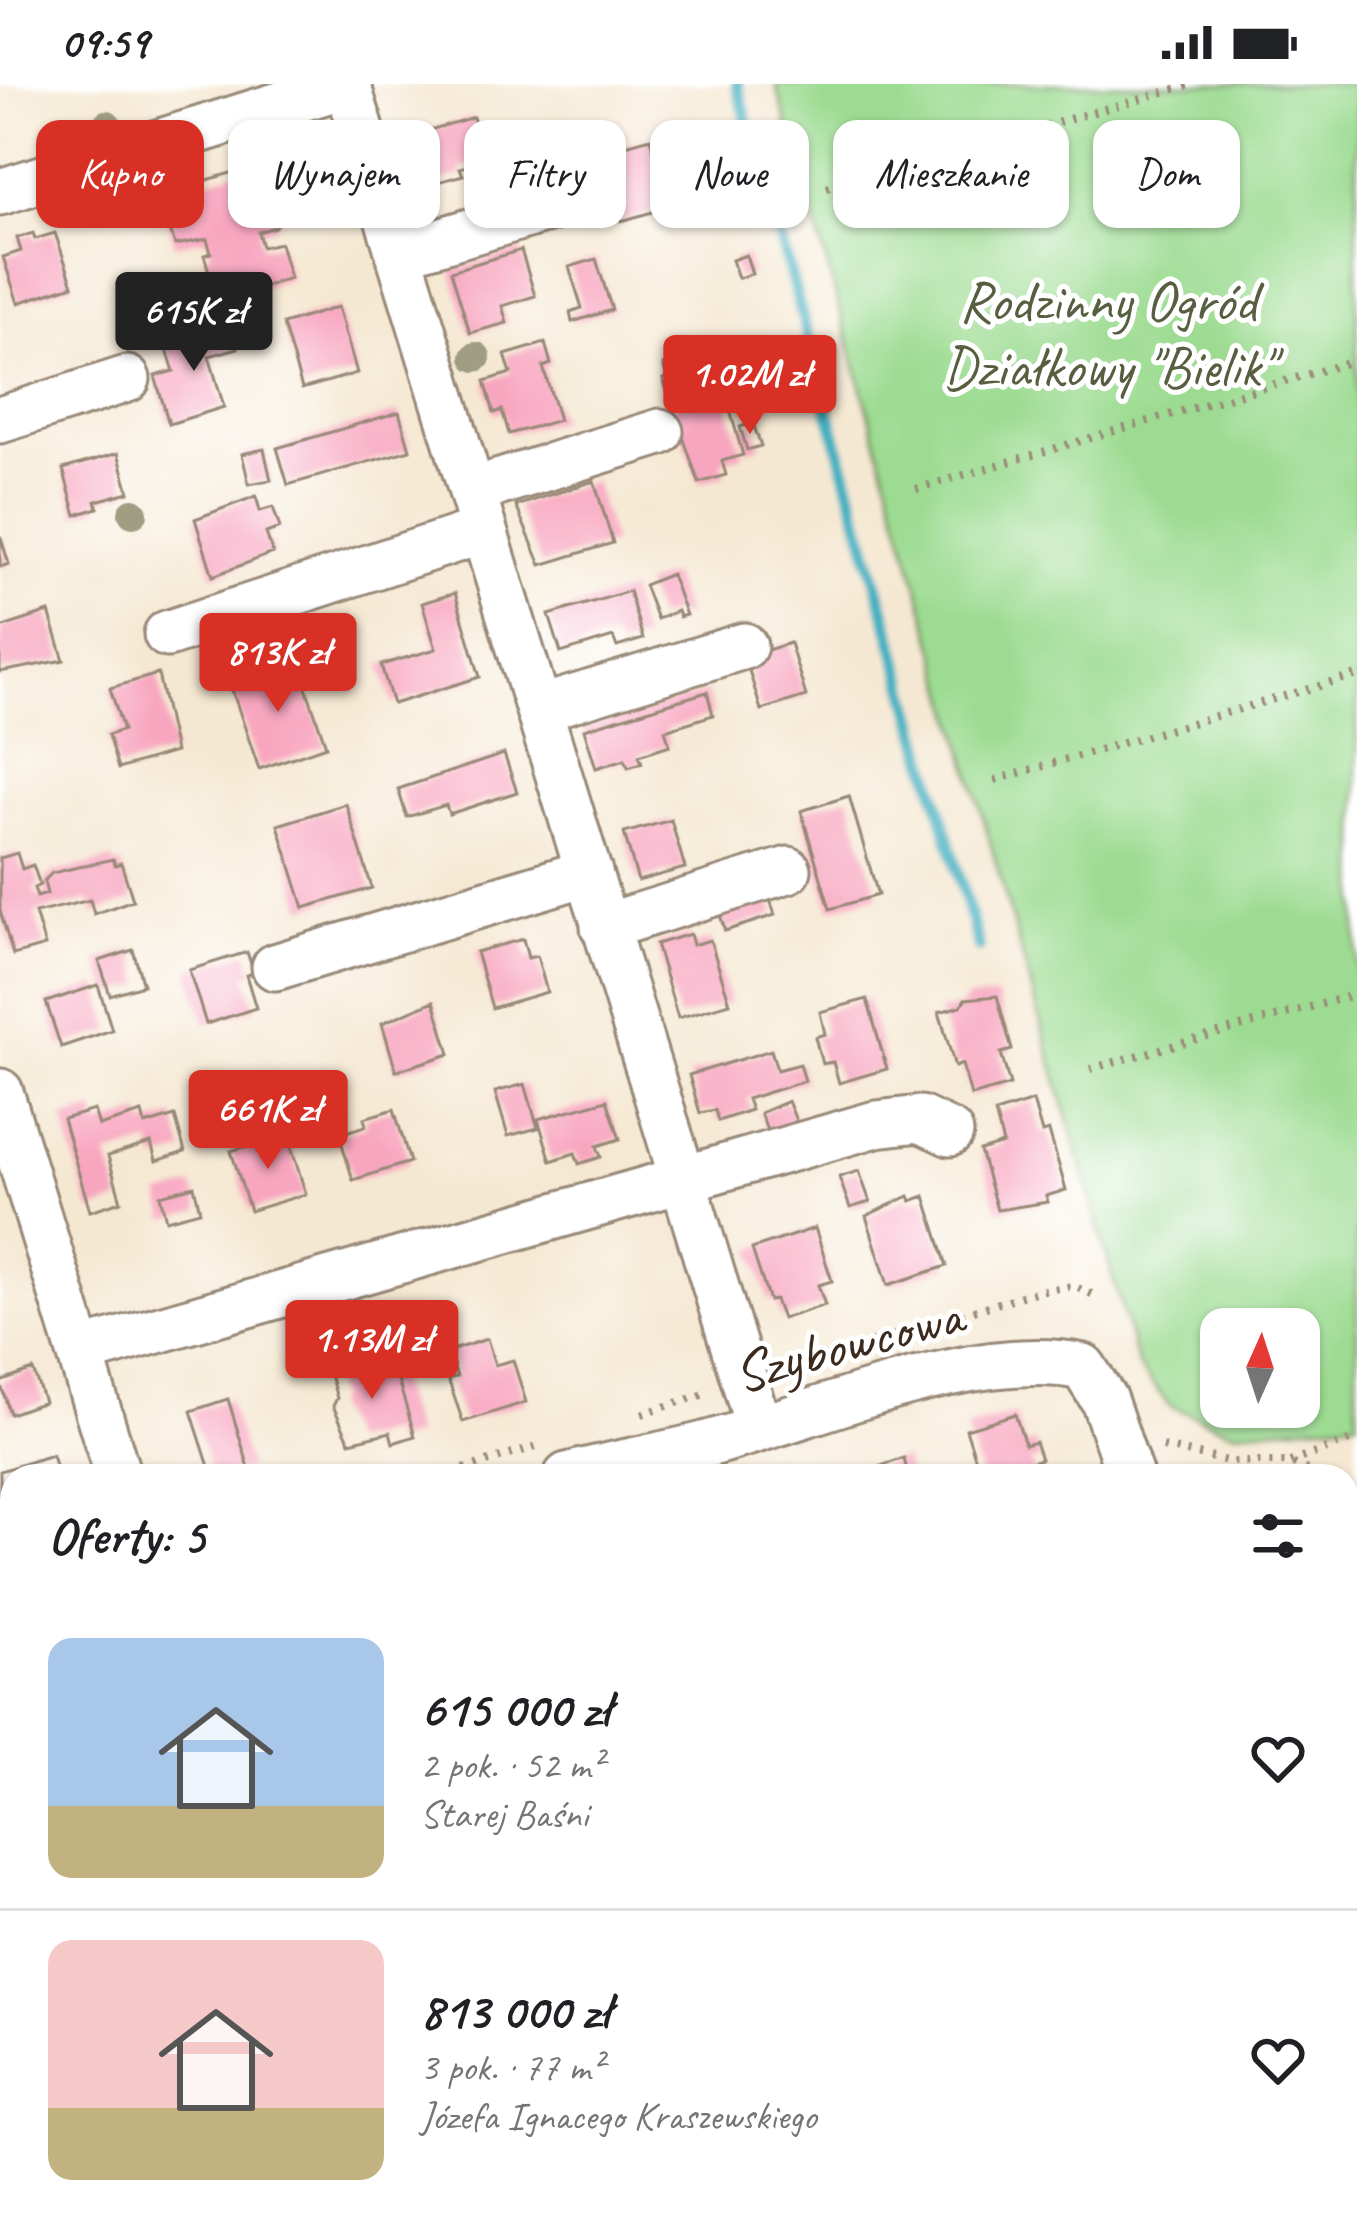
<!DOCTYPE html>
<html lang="pl">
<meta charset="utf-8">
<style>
:root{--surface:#fff;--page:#f2f2f2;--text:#202124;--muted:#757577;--line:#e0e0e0;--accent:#d93025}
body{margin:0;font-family:Caveat,sans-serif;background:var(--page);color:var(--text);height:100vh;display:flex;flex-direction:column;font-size:45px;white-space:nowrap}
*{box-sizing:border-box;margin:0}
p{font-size:39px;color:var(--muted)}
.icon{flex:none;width:66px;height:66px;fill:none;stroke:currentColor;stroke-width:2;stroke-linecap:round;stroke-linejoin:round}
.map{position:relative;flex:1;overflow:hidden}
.side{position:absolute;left:0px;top:1380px;width:1359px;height:768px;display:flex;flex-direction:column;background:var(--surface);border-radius:36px 36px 0 0;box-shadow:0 3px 9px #0004}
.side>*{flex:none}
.top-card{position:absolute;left:36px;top:36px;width:1287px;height:108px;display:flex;gap:24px}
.needle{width:78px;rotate:3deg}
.controls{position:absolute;left:1200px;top:1224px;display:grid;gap:24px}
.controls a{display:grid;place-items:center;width:120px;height:120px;border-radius:24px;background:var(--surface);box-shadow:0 3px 9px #0004;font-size:60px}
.price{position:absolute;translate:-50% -102px;padding:0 27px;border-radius:12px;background:var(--accent);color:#fff;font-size:39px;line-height:78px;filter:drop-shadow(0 3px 6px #0008)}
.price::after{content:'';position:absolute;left:50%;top:72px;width:36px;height:27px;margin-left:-18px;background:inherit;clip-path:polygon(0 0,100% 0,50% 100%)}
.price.on{background:#222;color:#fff}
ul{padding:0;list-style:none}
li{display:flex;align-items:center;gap:36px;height:300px;padding:0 48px}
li+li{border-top:3px solid var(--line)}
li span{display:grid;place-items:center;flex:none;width:336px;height:240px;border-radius:24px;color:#555}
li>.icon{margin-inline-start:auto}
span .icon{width:144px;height:144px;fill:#fffc;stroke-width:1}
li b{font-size:51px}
h2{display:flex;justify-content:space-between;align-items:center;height:144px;padding:0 48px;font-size:51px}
.tag{padding:0 42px;border-radius:24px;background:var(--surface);box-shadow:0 3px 9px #0004;font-size:42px;line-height:108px}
.tag.on{background:var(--accent);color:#fff}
.status{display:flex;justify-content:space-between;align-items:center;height:84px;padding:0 60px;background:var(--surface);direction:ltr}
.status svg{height:33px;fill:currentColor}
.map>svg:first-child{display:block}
</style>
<div class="status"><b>09:59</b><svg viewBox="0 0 49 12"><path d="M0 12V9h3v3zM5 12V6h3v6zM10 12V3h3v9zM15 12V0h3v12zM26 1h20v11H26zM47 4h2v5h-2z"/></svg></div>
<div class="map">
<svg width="1357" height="2148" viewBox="0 0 1357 2148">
<rect width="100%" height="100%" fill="#fff"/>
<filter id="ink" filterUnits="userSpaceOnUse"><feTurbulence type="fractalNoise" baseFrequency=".00833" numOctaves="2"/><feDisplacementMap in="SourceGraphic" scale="24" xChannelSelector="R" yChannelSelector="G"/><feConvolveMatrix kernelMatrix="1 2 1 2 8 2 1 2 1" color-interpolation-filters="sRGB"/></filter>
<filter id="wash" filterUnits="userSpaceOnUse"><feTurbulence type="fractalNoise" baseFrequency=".004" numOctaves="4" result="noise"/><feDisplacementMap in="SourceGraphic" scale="48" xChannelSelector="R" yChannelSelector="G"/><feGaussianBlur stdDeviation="2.7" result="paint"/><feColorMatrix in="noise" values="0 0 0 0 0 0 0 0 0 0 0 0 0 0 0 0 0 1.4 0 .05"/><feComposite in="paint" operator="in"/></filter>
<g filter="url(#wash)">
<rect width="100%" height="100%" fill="#f5e8d2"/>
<path fill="#9cdb91" stroke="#6c8258" stroke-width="3" fill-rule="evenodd" d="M776 0H1357V1337L1232 1347 1170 1322 1138 1282ZM1221 1245H1299V1323H1221Z"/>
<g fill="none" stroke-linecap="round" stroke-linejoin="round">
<path stroke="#43b0c1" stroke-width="12" d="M737 0 979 863"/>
</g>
<g id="blocks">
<path fill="#f8a6c0" d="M473 33 486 76 460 84 463 91 428 101 413 51Z
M650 54 670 123 621 137 601 68Z
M280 74 291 109 279 114 285 130 275 143 258 148 262 163 280 159 290 194 218 218 204 171 211 169 207 155 175 161 158 111Z
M33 149 35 155 55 149 73 201 18 219 3 173 21 167 17 154Z
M521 166 535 212 502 222 507 239 470 249 451 187Z
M746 171 752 190 738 194 732 176Z
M596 175 612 226 572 238 570 228 582 224 569 183Z
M338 223 357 289 302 305 283 240Z
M231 240 238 264 209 272 224 323 169 340 155 292 174 287 165 260Z
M545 259 551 280 543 283 559 336 509 350 502 326 494 329 485 297 511 289 505 271Z
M689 274 693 287 734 274 743 300 724 306 743 371 722 377 726 391 699 399 663 295 667 294 663 281Z
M784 277 791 303 773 308 766 281Z
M399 328 410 366 288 401 277 364Z
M753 339 761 362 747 366 740 343Z
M264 365 271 396 249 400 242 370Z
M118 369 129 408 96 417 98 424 76 431 63 385Z
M594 397 613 459 541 481 516 422Z
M256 412 260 427 273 423 280 444 266 449 273 469 213 492 195 435Z
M1 454 9 480 0 483V455Z
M671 490 686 531 679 533 677 527 657 535 644 501Z
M629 507 643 555 617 563 613 553 561 569 549 531Z
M455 509 480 593 393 620 381 581 436 565 422 519Z
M49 528 64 576 0 588V544Z
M790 559 806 612 761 626 745 573Z
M297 577 326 662 259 685 230 600Z
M158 590 175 668 118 685 108 651 123 646 110 604Z
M707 608 713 631 665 646 670 661 639 671 642 679 628 683 625 675 596 684 584 645Z
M504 670 517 708 449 730 446 721 407 733 398 705Z
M849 712 878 811 830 825 801 727Z
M346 720 372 804 304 824 278 741Z
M671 736 685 784 638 797 624 749Z
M17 769 22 785 33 781 40 801 34 804 37 813 47 810 44 797 52 789 113 775 115 781 121 779 133 816 94 830 90 816 35 829 45 862 13 871 0 827V774Z
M768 809 775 831 725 847 718 824Z
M690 850 693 861 710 856 730 919 678 934 656 860Z
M523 855 528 874 537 872 547 908 492 924 476 868Z
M133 866 143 901 110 911 99 877Z
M247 868 254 889 246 891 256 924 206 940 189 886Z
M98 901 112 946 61 963 46 918Z
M997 912 1012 966 1001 969 1010 1001 971 1012 962 980 955 983 939 928 961 922 965 915Z
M867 915 887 985 839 999 833 978 822 980 815 953 825 950 820 928Z
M434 917 450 970 396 987 382 939Z
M771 966 777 986 800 980 805 997 747 1015 751 1026 718 1037 715 1026 700 1029 689 991Z
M525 1000 538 1044 508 1052 495 1008Z
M607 1016 620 1055 597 1062 601 1073 579 1080 575 1069 551 1077 538 1035Z
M788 1017 797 1039 769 1051 760 1029Z
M1033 1017 1042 1049 1049 1047 1066 1106 1046 1112 1048 1118 997 1126 980 1067 1003 1060 995 1029Z
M394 1025 410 1078 353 1096 339 1050 366 1042 364 1034Z
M94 1026 99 1042 142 1029 145 1041 175 1032 185 1068 156 1077 151 1059 108 1072 121 1117 90 1127 63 1035Z
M287 1050 306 1110 250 1127 231 1067Z
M859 1087 870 1118 850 1124 839 1093Z
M194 1102 200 1127 166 1136 160 1111Z
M909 1112 911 1117 925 1112 947 1182 888 1201 866 1132Z
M815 1144 832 1197 818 1201 825 1221 782 1235 775 1216 769 1217 752 1165Z
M487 1255 495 1281 513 1276 526 1318 463 1338 448 1295 457 1293 449 1267Z
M391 1273 415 1352 393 1359 390 1348 350 1358 333 1322 337 1314 330 1291Z
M33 1286 44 1318 10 1330 0 1298Z
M228 1315 249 1384 212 1392 191 1327Z
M1015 1330 1025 1361 1035 1358 1041 1375 1031 1378 1036 1392H981L966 1345Z
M52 1371 58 1392H12V1460L0 1463V1387Z
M904 1374 908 1392H884L881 1382Z
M12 1696V1763L0 1767V1700Z
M1357 1759V1819L1347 1823V1763Z
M263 2136H340L343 2144 352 2140 356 2148H268Z
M675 2136H749L755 2148H681Z
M1012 2136H1023L1030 2148H994Z
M1044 2136H1142L1124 2148H1046L1050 2145Z"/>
</g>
</g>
<g filter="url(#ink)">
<use href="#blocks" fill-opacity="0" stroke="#988978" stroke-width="3"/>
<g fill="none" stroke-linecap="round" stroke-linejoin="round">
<defs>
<path id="minor" d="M0 108 347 0 759 1344
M399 169 591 112
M0 336 127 295
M472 407 660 348
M167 550 484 446
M539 625 744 562
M604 843 788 786
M275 883 589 788
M0 1008 118 1392
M80 1268 876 1040 920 1035 950 1049
M567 1392C608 1381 650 1374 692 1364 806 1337 969 1259 1083 1283L1104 1316 1130 1392
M1347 1497 1357 1491
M0 1562 12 1558
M1347 1966 1357 1991
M2 2014 12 2036
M1347 2060 1357 2053
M59 2136 64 2148
M433 2136 439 2148
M1225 2148 1242 2136"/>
</defs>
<use href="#minor" stroke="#988978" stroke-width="51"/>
<path stroke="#988978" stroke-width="8" stroke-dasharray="3 9" stroke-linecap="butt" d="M827 104 1192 0
M916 405 1357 276
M995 696 1357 591
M1090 985 1357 910
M779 1287 1038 1207 1073 1202 1094 1211
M642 1330 708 1309
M1163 1363 1233 1378H1289L1321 1392
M1290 1378 1357 1354
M441 1392 542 1361
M1347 1403 1357 1407
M0 1895 12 1891"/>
<use href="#minor" stroke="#fff" stroke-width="45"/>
</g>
<g fill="#9f9d82">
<circle cx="107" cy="41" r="15"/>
<circle cx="56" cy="60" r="15"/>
<circle cx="404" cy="92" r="15"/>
<circle cx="476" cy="273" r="15"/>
<circle cx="133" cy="429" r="15"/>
</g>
</g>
<g text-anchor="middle" stroke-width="10" stroke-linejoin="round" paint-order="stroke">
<g font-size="57" fill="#585f40" stroke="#fff">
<text x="1108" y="236">Rodzinny Ogród<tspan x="1108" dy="66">Działkowy "Bielik"</tspan></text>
</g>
<g font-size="57" fill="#3b2a1e" stroke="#fff">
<text transform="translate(847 1259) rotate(-15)" y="20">Szybowcowa</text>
</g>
</g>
</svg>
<div class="controls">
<a><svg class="needle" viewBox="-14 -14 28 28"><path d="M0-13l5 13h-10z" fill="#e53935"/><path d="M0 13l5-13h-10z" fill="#757577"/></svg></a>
</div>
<b class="price on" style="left:194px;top:290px">615K zł</b>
<b class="price" style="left:750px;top:353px">1.02M zł</b>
<b class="price" style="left:278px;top:631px">813K zł</b>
<b class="price" style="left:268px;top:1088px">661K zł</b>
<b class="price" style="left:372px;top:1318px">1.13M zł</b>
<div class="top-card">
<a class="tag on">Kupno</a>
<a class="tag">Wynajem</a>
<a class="tag">Filtry</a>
<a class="tag">Nowe</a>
<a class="tag">Mieszkanie</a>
<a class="tag">Dom</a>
</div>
<section class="side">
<h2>Oferty: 5<svg class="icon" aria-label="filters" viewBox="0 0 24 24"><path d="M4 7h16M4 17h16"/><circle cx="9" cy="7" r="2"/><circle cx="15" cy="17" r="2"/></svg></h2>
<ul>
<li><span style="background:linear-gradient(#a9c7e8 70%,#c2b280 0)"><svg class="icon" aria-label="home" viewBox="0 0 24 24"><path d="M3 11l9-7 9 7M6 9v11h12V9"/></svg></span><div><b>615 000 zł</b><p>2 pok. · 52 m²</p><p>Starej Baśni</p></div><svg class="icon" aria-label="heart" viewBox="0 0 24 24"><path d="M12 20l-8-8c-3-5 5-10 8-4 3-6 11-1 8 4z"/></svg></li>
<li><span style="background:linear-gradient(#f6c9c9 70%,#c2b280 0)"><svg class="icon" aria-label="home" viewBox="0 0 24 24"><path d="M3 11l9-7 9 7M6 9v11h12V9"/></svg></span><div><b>813 000 zł</b><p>3 pok. · 77 m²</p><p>Józefa Ignacego Kraszewskiego</p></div><svg class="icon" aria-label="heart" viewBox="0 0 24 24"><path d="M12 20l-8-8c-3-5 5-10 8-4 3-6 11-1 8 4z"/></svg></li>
</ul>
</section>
</div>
